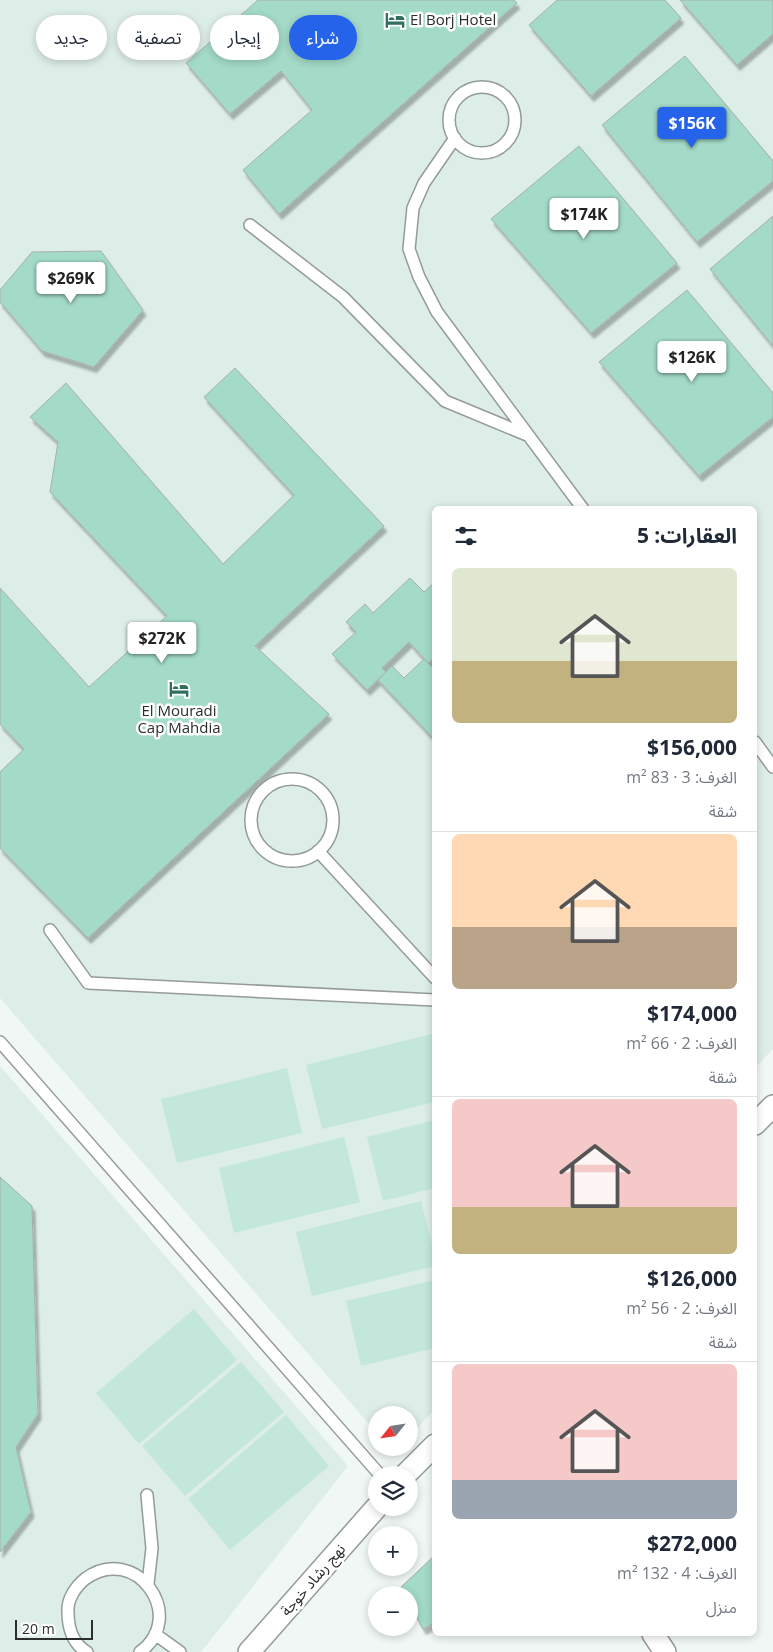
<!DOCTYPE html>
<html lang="ar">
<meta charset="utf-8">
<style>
:root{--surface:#fff;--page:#f6f6f7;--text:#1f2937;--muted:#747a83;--line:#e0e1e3;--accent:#2563eb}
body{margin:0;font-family:"Open Sans","Noto Sans Arabic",sans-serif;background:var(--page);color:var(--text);direction:rtl;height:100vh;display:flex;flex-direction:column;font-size:19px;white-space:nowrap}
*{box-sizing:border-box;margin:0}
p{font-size:16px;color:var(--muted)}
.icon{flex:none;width:28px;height:28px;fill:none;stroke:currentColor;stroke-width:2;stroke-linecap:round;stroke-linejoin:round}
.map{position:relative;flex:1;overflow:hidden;direction:ltr}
.side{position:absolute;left:432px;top:506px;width:325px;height:1130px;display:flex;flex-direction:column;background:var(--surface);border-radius:8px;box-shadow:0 2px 8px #0003;direction:rtl}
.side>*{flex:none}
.top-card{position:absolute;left:15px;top:15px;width:342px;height:45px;direction:rtl;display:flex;gap:10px}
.needle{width:32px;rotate:240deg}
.buttons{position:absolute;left:368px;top:1406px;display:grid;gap:10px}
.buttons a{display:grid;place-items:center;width:50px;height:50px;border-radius:50%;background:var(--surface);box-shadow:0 2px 8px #0003;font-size:25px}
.scale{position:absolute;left:15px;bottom:12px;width:78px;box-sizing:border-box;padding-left:5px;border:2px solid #2b2e2d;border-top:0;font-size:14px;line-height:18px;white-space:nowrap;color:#2b2e2d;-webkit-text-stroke:4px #fff;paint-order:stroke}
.price{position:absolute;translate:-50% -42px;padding:0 11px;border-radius:5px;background:#fff;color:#222;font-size:16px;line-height:32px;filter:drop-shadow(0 1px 2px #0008)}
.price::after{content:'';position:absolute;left:50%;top:30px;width:15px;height:11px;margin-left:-8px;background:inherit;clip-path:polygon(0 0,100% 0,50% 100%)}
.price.selected{background:var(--accent);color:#fff}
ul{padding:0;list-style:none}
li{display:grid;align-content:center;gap:10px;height:265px;padding:0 20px}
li+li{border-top:1px solid var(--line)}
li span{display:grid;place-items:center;height:155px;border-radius:8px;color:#555}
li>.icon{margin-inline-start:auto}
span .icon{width:90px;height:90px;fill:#fffc;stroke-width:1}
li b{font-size:21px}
h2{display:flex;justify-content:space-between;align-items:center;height:60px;padding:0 20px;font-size:21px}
.tag{padding:0 18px;border-radius:22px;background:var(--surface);box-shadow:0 2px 8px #0003;font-size:18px;line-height:45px}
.tag.selected{background:var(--accent);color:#fff}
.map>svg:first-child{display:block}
</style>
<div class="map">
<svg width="773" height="1652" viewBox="0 0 773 1652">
<defs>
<filter id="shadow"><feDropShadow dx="3" dy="5.5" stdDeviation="1" flood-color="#0004"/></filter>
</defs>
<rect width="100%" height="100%" fill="#f0f7f5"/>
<path fill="#ddede8" d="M0 0H773V1049L755 1068V509H435V1409L409 1437V1415H376V1432L0 998Z
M0 1066 348 1466 201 1652H0Z"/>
<path fill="#c3e7db" d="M432 1034 435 1048V1102L322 1129 306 1065Z
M287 1068 302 1133 177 1163 161 1099Z
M435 1120V1188L383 1201 367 1137Z
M344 1137 360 1202 234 1233 219 1168Z
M421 1201 435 1256V1266L312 1296 296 1232Z
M435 1280V1348L361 1366 346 1301Z
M194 1309 237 1360 139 1444 96 1393Z
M241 1362 284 1412 185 1496 142 1446Z
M286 1415 329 1466 230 1550 188 1499Z"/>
<path fill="#a3dac8" stroke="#a8afac" filter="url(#shadow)" d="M258 0H514L517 3 279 214 243 170 312 110 281 71 230 114 186 63Z
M557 0H665L681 18 591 96 529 25Z
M680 0H773V34L737 65Z
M685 56 773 161V181L697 242 602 125Z
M579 146 677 263 591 333 491 219Z
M773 216V346L710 269Z
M101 251 143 310 94 367 42 351 0 302V290L32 252Z
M687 290 773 393V417L699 476 599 362Z
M235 368 384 526 255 646 329 714 88 938 0 848V772L24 749 0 724V588L89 687 167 616 50 492 58 442 30 417 66 383 223 564 294 495 204 397Z
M410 578 424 592 435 582V621L432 624 435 627V657L428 663 409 642 382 668 386 672 367 690 332 654 356 632 346 622 365 604 373 613Z
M424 659 435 670V740L378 680 392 666 404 678Z
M0 1177 32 1206 38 1414 16 1447 31 1512 0 1552Z
M435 1555V1623L423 1629 409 1602V1595H405L401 1587Z"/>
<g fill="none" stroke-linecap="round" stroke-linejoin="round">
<defs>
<path id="lane" d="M449 120a33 33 0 1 1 66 0a33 33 0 1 1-66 0Z
M455 138 424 183 413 208 409 249 419 277 437 312 583 509
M250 225 343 297 445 401 527 435
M755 742 773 767
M251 820a41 41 0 1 1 82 0a41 41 0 1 1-82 0Z
M318 851 435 978
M50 930 88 983 435 1000
M0 1042 380 1475
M147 1495 152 1548 148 1584
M155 1634 180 1652
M87 1652C73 1644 68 1628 68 1612 67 1600 75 1587 85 1579 135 1542 189 1616 140 1652"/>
<path id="street" d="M755 1124 773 1106
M405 1475 435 1445
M653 1634 665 1652
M249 1652 376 1508"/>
</defs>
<use href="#lane" stroke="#949b98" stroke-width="14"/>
<use href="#street" stroke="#949b98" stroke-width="24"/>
<use href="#lane" stroke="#fff" stroke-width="11"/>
<use href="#street" stroke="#fff" stroke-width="21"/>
</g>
<defs>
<symbol id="hotel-bare" viewBox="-9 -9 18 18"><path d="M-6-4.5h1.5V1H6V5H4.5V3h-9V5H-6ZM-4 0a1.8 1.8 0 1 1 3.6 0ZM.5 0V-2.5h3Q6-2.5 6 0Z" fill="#2e6f5e" stroke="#fff" stroke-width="2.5" paint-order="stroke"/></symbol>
</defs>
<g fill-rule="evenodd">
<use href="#hotel-bare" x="381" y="6" width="28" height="28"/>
<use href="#hotel-bare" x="165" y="675" width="28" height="28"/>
</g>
<g text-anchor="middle" stroke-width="5" stroke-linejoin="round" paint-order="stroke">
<g font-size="15" fill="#2b2e2d" stroke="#fff" text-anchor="start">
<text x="410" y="25">El Borj Hotel</text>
<text x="179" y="716" text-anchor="middle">El Mouradi<tspan x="179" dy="17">Cap Mahdia</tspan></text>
</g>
<g font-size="15" fill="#2b2e2d" stroke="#fff">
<text transform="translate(313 1580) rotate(-49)" y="5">نهج رشاد خوجة</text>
</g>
</g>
</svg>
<div class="buttons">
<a><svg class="needle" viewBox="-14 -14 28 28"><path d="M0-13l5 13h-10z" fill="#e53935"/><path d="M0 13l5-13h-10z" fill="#747a83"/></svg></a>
<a><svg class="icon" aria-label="layers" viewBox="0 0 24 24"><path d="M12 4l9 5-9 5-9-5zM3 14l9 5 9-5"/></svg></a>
<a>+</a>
<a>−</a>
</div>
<div class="scale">20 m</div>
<b class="price selected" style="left:692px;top:149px">$156K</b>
<b class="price" style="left:584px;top:240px">$174K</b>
<b class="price" style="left:71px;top:304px">$269K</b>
<b class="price" style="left:692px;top:383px">$126K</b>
<b class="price" style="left:162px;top:664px">$272K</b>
<div class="top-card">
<a class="tag selected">شراء</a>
<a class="tag">إيجار</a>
<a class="tag">تصفية</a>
<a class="tag">جديد</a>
</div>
<section class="side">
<h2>العقارات: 5<svg class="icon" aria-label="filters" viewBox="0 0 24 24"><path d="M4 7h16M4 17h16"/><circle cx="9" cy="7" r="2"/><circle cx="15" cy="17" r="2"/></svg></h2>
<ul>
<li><span style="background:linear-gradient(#dfe7d0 60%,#c2b280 0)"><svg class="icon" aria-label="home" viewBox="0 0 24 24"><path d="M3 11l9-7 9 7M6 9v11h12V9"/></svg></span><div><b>$156,000</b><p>الغرف: 3 · 83 m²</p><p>شقة</p></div></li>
<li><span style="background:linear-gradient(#ffd9b3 60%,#b9a48a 0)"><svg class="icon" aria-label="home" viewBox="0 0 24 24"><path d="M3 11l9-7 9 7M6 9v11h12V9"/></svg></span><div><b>$174,000</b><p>الغرف: 2 · 66 m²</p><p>شقة</p></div></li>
<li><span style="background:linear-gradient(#f6c9c9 70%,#c2b280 0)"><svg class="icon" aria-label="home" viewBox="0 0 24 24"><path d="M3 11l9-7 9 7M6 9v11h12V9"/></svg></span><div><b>$126,000</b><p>الغرف: 2 · 56 m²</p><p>شقة</p></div></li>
<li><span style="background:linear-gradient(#f6c9c9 75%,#9aa5b1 0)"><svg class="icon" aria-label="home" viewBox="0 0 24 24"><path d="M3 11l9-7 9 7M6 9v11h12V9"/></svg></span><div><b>$272,000</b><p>الغرف: 4 · 132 m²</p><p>منزل</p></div></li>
</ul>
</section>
</div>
